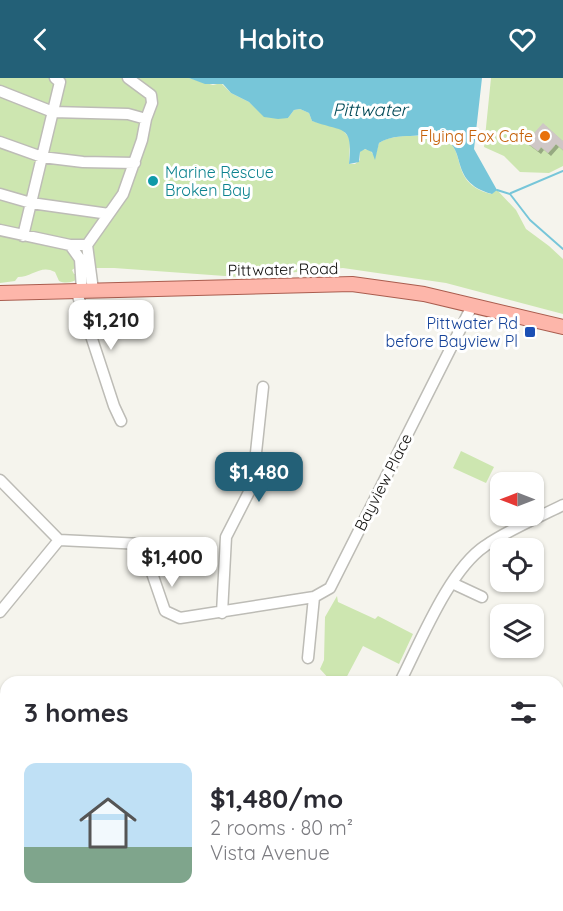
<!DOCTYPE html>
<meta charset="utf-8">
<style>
:root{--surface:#fff;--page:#f7f7f7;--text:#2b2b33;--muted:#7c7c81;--accent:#236077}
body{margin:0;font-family:Quicksand,sans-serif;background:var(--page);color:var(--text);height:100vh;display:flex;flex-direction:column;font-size:22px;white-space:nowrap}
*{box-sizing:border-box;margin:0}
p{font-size:20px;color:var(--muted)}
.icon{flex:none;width:33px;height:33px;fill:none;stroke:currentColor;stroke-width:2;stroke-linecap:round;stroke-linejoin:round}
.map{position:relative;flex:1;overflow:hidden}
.sheet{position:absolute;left:0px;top:598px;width:564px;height:236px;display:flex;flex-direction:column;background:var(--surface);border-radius:18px 18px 0 0;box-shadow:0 2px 4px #0004}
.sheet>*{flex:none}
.needle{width:39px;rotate:270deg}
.controls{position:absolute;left:490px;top:394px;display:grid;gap:12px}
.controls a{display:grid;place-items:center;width:54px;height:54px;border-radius:12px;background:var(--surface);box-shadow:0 2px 4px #0004;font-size:30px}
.price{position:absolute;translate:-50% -51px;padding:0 14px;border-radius:12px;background:#fff;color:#222;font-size:20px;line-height:39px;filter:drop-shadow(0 2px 3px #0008)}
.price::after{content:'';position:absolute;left:50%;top:36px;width:18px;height:14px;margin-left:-9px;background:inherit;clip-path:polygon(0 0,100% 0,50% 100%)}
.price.selected{background:var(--accent);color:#fff}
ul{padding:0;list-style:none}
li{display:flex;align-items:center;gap:18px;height:150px;padding:0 24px}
li span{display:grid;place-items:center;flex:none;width:168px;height:120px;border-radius:12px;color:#555}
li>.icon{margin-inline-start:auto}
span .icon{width:72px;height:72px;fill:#fffc;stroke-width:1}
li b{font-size:26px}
h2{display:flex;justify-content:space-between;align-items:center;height:72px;padding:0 24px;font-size:26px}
header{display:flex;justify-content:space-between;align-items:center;height:78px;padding:0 24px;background:var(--accent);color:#fff;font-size:27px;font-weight:600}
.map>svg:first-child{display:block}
</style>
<header><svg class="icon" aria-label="back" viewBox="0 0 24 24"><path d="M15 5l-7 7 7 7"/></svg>Habito<svg class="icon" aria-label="heart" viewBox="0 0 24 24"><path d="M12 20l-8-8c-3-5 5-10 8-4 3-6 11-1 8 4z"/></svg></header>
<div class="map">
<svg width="563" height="833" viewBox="0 0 563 833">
<defs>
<filter id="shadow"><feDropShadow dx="3" dy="3" stdDeviation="0" flood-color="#0004"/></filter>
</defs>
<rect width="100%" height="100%" fill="#f5f4ed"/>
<path fill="#cde6b0" d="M0 0H189L213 7 221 5 231 15 249 24 265 39 288 40 294 32 300 31 309 35 312 43 342 51 350 61 349 83V86H355L360 82V74L362 71 370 72 375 79 379 65C389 58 403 58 415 58 423 58 431 57 438 59 471 67 445 104 491 116L497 112 516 132 526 151 549 168 563 181V236L446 205 343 190 239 199 114 190H75L72 192 74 196H79L78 201C73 204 66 206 59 203L55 194C41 186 32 199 18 199L15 203 0 205Z
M491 0H563V88L549 95 520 94 504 78 484 69Z
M461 373 494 389 486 405 453 390Z
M337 518 338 524 375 541 378 538 413 556 399 586 363 568 344 604H332L320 591 324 582 325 539Z"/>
<path fill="#77c6d9" d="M189 0H482L474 71 497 112 492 116C445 103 471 67 438 59 430 56 420 58 410 58 400 58 388 59 379 65L375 82 372 74 365 71 360 74 359 84 349 86C353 45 344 55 312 43L309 35 300 31 294 32 288 40 278 41 264 39 249 24 231 15 223 6H205Z"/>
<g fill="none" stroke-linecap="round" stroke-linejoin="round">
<path stroke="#77c6d9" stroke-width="2" d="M497 112 510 116 530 142 563 171
M511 115 563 93"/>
</g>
<path fill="#cfc7c6" filter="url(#shadow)" d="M543 45 563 63V72L556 66 548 75 541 69 538 73 526 64Z"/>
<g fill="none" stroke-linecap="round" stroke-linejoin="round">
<defs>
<path id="minor" d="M128 0 151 17 152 25 146 41
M0 13 53 34 128 36 146 41 142 62 123 116 87 167 93 212
M0 64 42 79 83 84 135 85
M0 116 31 125 109 136
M0 152 70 167H87
M23 158 60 4 55 0
M70 167 80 181 82 212
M76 212 114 328 121 343
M0 402 59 462
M59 462 142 466 165 533 180 540 314 519
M452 505 482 519
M0 534 59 462
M222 535 226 459 249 414 255 384 263 309
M308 580 314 519 330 510 472 228
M400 604C420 565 449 492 485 468 506 453 539 439 563 427
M558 655 563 656
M460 828 465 833
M139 833 147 828"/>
<path id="major" d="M0 215 352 206 424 216 563 249"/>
</defs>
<use href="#minor" stroke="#bdbcb6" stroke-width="13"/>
<use href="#major" stroke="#aa5d4f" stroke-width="16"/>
<use href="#minor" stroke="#fff" stroke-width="10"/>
<use href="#major" stroke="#fdb6aa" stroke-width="14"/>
</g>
<circle fill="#e8710a" stroke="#fff" stroke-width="2" cx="545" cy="58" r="6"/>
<circle fill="#0f9aa8" stroke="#fff" stroke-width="2" cx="153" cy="103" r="6"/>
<rect fill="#1a4fb4" stroke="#fff" stroke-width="2" x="524" y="248" width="12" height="12" rx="3"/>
<g text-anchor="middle" stroke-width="6" stroke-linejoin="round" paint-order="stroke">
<g font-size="16" fill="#c56008" stroke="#fff" text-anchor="end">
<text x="533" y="64">Flying Fox Cafe</text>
</g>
<g font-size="16" fill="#0d838f" stroke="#fff" text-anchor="start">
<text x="165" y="100">Marine Rescue<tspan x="165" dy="18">Broken Bay</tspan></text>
</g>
<g font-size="16" fill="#141311" stroke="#fff">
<text transform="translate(283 191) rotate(-1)" y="6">Pittwater Road</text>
<text transform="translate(383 404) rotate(-63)" y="6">Bayview Place</text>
</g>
<g font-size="16" fill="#164399" stroke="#fff" text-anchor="end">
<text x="518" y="251">Pittwater Rd<tspan x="518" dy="18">before Bayview Pl</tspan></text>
</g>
<g font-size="18" font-style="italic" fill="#004957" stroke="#fff">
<text x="370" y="38">Pittwater</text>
</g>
</g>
</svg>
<div class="controls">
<a><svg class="needle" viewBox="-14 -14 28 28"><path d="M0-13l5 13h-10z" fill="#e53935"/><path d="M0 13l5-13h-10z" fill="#7c7c81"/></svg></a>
<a><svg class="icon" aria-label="locate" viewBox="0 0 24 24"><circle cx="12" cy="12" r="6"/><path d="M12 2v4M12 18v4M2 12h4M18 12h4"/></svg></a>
<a><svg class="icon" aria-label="layers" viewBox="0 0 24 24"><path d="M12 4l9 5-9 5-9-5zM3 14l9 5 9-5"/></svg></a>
</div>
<b class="price" style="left:111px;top:273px">$1,210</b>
<b class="price selected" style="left:259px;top:425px">$1,480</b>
<b class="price" style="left:172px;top:510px">$1,400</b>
<section class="sheet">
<h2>3 homes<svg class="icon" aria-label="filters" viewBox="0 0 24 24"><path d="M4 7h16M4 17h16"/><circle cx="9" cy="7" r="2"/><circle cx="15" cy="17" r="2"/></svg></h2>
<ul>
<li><span style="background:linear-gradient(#bfe0f5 70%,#7fa58c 0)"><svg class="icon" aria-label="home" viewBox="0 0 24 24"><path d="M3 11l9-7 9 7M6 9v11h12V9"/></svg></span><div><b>$1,480/mo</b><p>2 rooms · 80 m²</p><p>Vista Avenue</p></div></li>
</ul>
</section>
</div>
